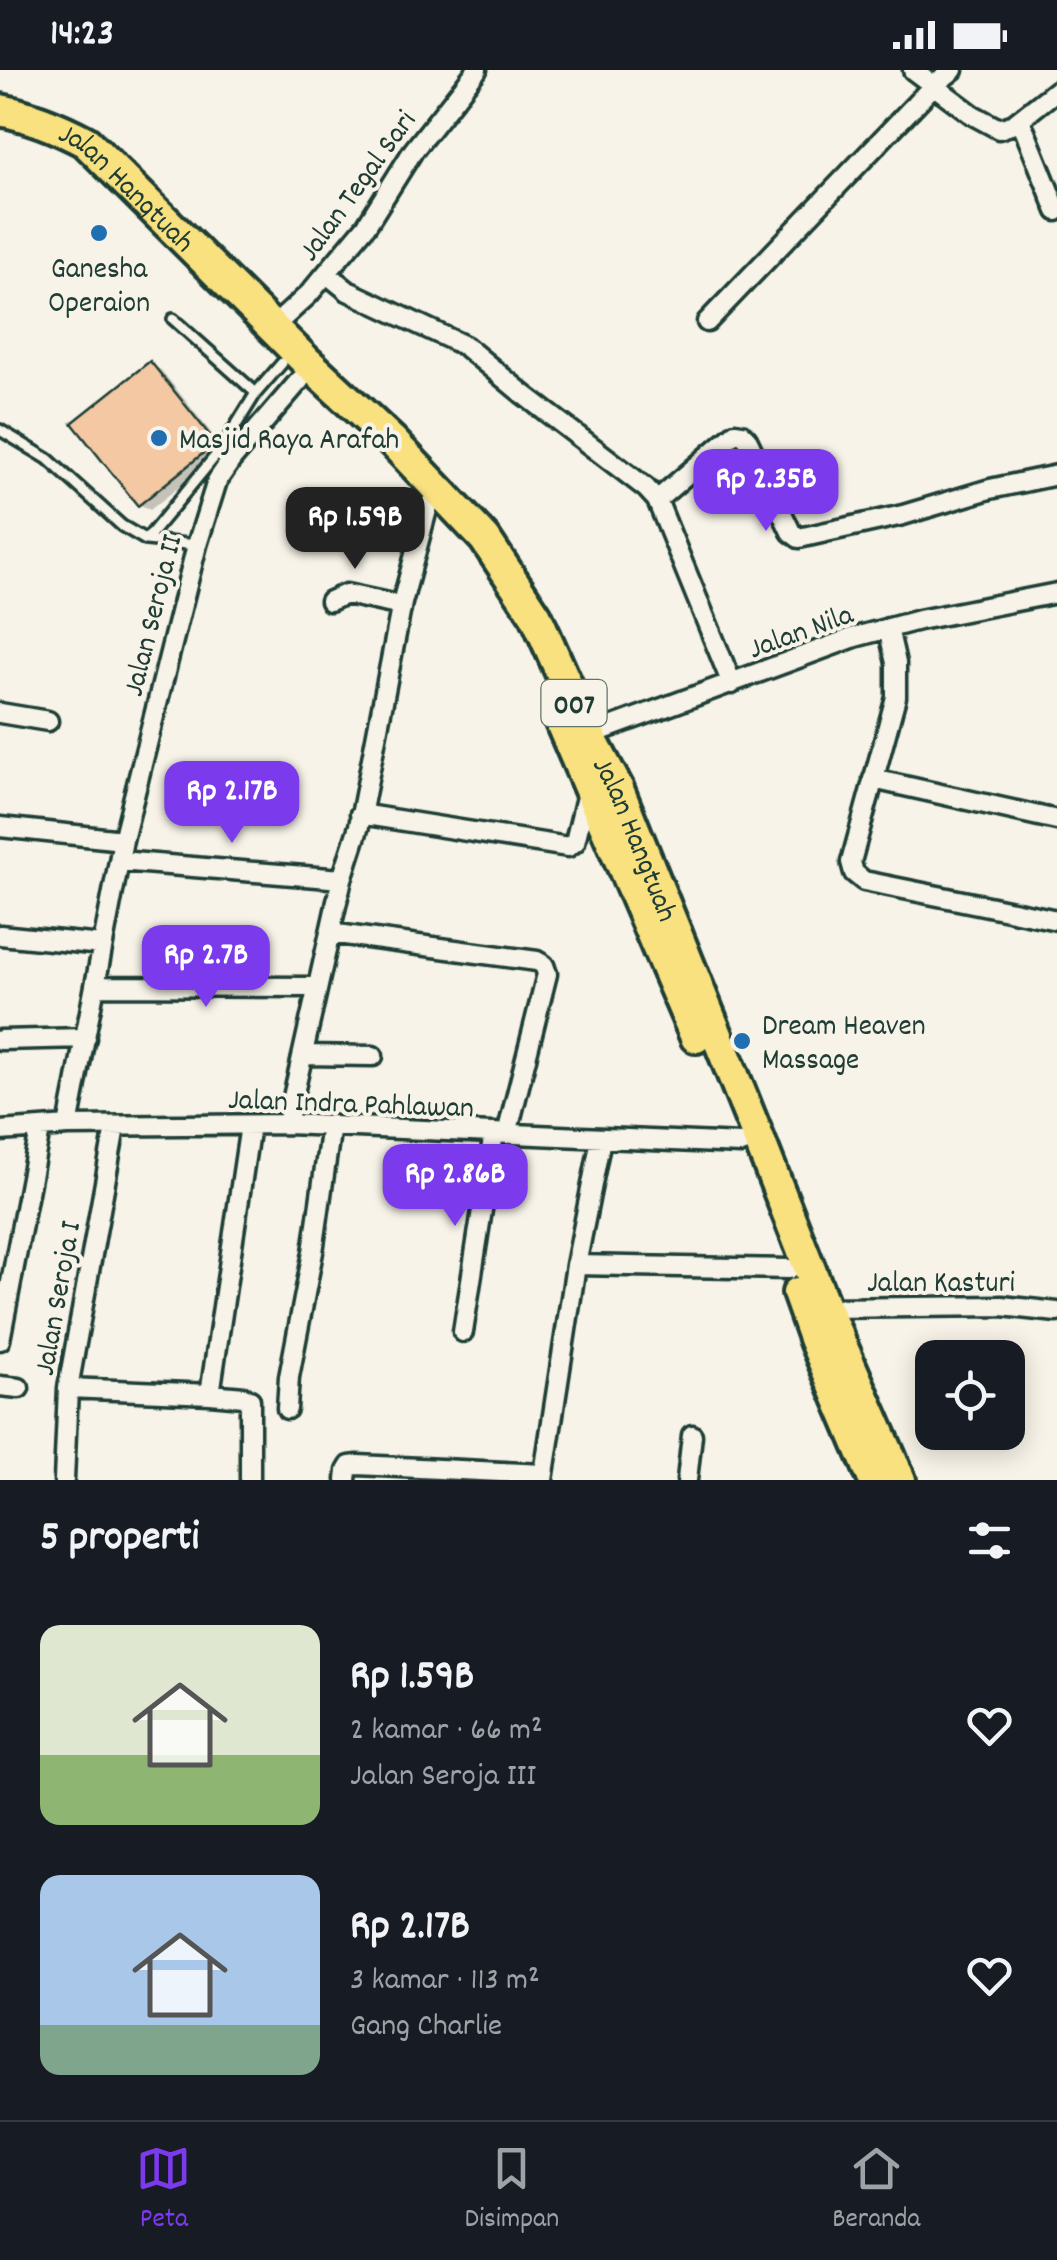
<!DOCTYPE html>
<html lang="id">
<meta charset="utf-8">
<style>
:root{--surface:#171b24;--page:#20242c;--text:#f1f3f6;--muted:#9ea1a6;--line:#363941;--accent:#7c3aed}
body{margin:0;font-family:Dekko,sans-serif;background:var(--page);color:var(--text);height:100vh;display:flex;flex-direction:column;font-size:38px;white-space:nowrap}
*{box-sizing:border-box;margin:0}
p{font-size:32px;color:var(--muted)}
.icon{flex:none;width:55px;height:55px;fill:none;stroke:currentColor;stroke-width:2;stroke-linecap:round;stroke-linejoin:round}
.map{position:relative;height:1410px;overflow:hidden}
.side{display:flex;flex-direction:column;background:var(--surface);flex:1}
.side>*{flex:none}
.fabs{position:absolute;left:915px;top:1270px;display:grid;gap:20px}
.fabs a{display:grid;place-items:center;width:110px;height:110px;border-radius:20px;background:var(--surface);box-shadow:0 5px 25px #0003;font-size:50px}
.price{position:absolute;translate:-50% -85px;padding:0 22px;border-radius:20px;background:var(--accent);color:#fff;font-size:32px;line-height:65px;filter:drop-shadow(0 2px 5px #0008)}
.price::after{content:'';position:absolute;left:50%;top:60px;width:30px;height:22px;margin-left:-15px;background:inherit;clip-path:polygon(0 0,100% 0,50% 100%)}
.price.active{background:#222;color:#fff}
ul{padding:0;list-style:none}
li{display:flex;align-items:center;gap:30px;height:250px;padding:0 40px}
li span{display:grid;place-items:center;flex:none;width:280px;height:200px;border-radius:20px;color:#555}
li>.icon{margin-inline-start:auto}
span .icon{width:120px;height:120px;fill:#fffc;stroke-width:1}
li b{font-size:42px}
h2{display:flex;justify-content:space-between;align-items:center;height:120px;padding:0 40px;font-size:42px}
.status{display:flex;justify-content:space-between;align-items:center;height:70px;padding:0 50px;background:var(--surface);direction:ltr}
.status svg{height:28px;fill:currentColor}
.tabs{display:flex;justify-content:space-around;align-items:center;height:140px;border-top:2px solid var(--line);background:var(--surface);font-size:28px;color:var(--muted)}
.tabs a{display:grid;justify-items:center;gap:5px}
.tabs .active{color:var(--accent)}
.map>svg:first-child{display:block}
</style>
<div class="status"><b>14:23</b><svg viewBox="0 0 49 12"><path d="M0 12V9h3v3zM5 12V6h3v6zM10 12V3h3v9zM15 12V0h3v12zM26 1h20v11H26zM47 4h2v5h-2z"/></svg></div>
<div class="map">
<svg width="1057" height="1410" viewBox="0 0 1057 1410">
<rect width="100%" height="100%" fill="#f7f3e8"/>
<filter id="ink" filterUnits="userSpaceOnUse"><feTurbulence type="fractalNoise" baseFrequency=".01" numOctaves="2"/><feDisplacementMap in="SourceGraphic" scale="20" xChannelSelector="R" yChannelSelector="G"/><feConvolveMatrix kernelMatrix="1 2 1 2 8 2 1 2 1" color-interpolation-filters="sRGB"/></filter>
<g filter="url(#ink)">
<path fill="#0003" d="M150 294 161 300 225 380 150 440 139 434Z"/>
<path fill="#f4c8a3" stroke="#1f3d34" stroke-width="2.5" d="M150 291 216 373 138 436 72 353Z"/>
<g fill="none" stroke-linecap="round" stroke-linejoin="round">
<defs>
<path id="lane" d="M173 249 256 323
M0 360 48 389 122 456 146 470 197 475
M146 470 222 378 256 323 282 293"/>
<path id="street" d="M913 0 973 45 999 59 1014 54 1057 20
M1020 49 1057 141
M327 204 348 221 465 276 523 324 646 418 657 430 732 614
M707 252 934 15 953 0
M273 257 309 224 366 156 413 81 477 0
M657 430 735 363 742 364 747 369 791 462 799 468 903 445 990 419 1057 405
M330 531 346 524 397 535 402 533
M888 558 896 593V627L851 792 854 803 864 811 1057 850
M0 643 48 651
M584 667 855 567 919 550 1057 523
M873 709 1057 750
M360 744 568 777 575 772 588 719
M0 757 123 770
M119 791 342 809
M330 863 537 891 544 895 547 904 507 1064
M0 865 102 875
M95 916 317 917
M0 970 86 968
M304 985 373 986
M287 1054 342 809 359 756 402 533 428 436
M68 1056 123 770 197 475 217 411 232 389 300 310
M0 1061 68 1056 287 1054 741 1074 758 1067
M576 1195 789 1199
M825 1238 1002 1236 1057 1242
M463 1262 494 1063
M0 1270 40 1060
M0 1316 19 1318
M68 1318 210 1324 244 1327 250 1330V1410
M210 1324 250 1055
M287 1339 289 1307 313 1182 331 1055
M64 1410 68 1318 115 1057
M346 1410 347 1401 350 1396 358 1395 544 1404
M543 1410 576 1195 601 1069
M687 1410 692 1365"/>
<g id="highway">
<path id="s1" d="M0 40C31 46 58 57 86 72L306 291 393 372 485 469 536 546 589 665 618 719 758 1067 825 1238 900 1410"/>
<path d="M560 650 696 967"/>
<path d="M798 1223 815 1271 874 1410"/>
</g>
</defs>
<use href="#lane" stroke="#1f3d34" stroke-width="16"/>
<use href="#street" stroke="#1f3d34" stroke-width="25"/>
<use href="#highway" stroke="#1f3d34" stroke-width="38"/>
<use href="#lane" stroke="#f7f3e8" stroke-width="9"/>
<use href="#street" stroke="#f7f3e8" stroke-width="18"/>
<use href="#highway" stroke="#fae180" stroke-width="30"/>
</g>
</g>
<g fill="#1f6fb2" stroke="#f7f3e8" stroke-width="4">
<circle cx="99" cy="163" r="10"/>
<circle cx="159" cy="368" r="10"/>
<circle cx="742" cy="971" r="10"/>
</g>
<g text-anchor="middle" stroke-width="8" stroke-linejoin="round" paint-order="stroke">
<rect fill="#f7f3e8" stroke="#60746a" stroke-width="2.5" x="541.5" y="610" width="65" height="46" rx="8"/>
<g font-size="28" font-weight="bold" fill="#1f3d34">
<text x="574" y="643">007</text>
</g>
<g font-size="30" fill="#1f3d34" stroke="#f7f3e8">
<text transform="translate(356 115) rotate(-54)" y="10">Jalan Tegal Sari</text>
<text dy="10" stroke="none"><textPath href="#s1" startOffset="152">Jalan Hangtuah</textPath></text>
<text transform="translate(151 545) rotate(-76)" y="10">Jalan Seroja II</text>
<text transform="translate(800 560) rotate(-20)" y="10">Jalan Nila</text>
<text dy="10" stroke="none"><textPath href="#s1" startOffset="992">Jalan Hangtuah</textPath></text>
<text transform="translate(351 1032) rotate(2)" y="10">Jalan Indra Pahlawan</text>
<text x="941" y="1221">Jalan Kasturi</text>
<text transform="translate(56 1228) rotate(-80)" y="10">Jalan Seroja I</text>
</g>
<g font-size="30" fill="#1f3d34" stroke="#f7f3e8" text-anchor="start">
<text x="99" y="207" text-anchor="middle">Ganesha<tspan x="99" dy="34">Operaion</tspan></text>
<text x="179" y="378">Masjid Raya Arafah</text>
<text x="762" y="964">Dream Heaven<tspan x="762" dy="34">Massage</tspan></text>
</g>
</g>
</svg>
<div class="fabs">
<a><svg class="icon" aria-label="locate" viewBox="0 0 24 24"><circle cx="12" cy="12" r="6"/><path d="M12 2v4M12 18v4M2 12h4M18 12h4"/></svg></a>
</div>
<b class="price" style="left:766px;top:464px">Rp 2.35B</b>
<b class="price active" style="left:355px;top:502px">Rp 1.59B</b>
<b class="price" style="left:232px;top:776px">Rp 2.17B</b>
<b class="price" style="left:206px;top:940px">Rp 2.7B</b>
<b class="price" style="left:455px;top:1159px">Rp 2.86B</b>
</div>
<section class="side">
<h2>5 properti<svg class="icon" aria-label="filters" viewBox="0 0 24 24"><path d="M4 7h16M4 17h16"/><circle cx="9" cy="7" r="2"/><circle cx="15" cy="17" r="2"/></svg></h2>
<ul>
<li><span style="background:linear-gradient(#dfe7d0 65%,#8fb573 0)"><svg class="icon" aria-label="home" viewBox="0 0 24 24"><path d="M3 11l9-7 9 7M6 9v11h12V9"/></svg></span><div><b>Rp 1.59B</b><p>2 kamar · 66 m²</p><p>Jalan Seroja III</p></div><svg class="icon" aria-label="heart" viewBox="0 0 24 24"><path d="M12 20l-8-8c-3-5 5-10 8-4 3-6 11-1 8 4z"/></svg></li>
<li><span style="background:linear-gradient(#a9c7e8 75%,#7fa58c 0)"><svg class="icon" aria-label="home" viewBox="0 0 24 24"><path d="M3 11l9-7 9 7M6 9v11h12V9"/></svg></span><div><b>Rp 2.17B</b><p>3 kamar · 113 m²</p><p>Gang Charlie</p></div><svg class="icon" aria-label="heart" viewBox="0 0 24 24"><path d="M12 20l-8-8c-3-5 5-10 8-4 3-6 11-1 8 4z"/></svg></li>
</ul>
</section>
<nav class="tabs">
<a class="active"><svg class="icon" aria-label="map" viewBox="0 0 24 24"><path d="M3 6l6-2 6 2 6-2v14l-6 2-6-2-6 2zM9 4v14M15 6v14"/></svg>Peta</a>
<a><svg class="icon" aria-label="saved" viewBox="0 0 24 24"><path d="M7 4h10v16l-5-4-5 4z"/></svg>Disimpan</a>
<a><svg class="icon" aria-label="home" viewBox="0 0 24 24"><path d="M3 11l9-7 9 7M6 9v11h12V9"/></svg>Beranda</a>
</nav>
